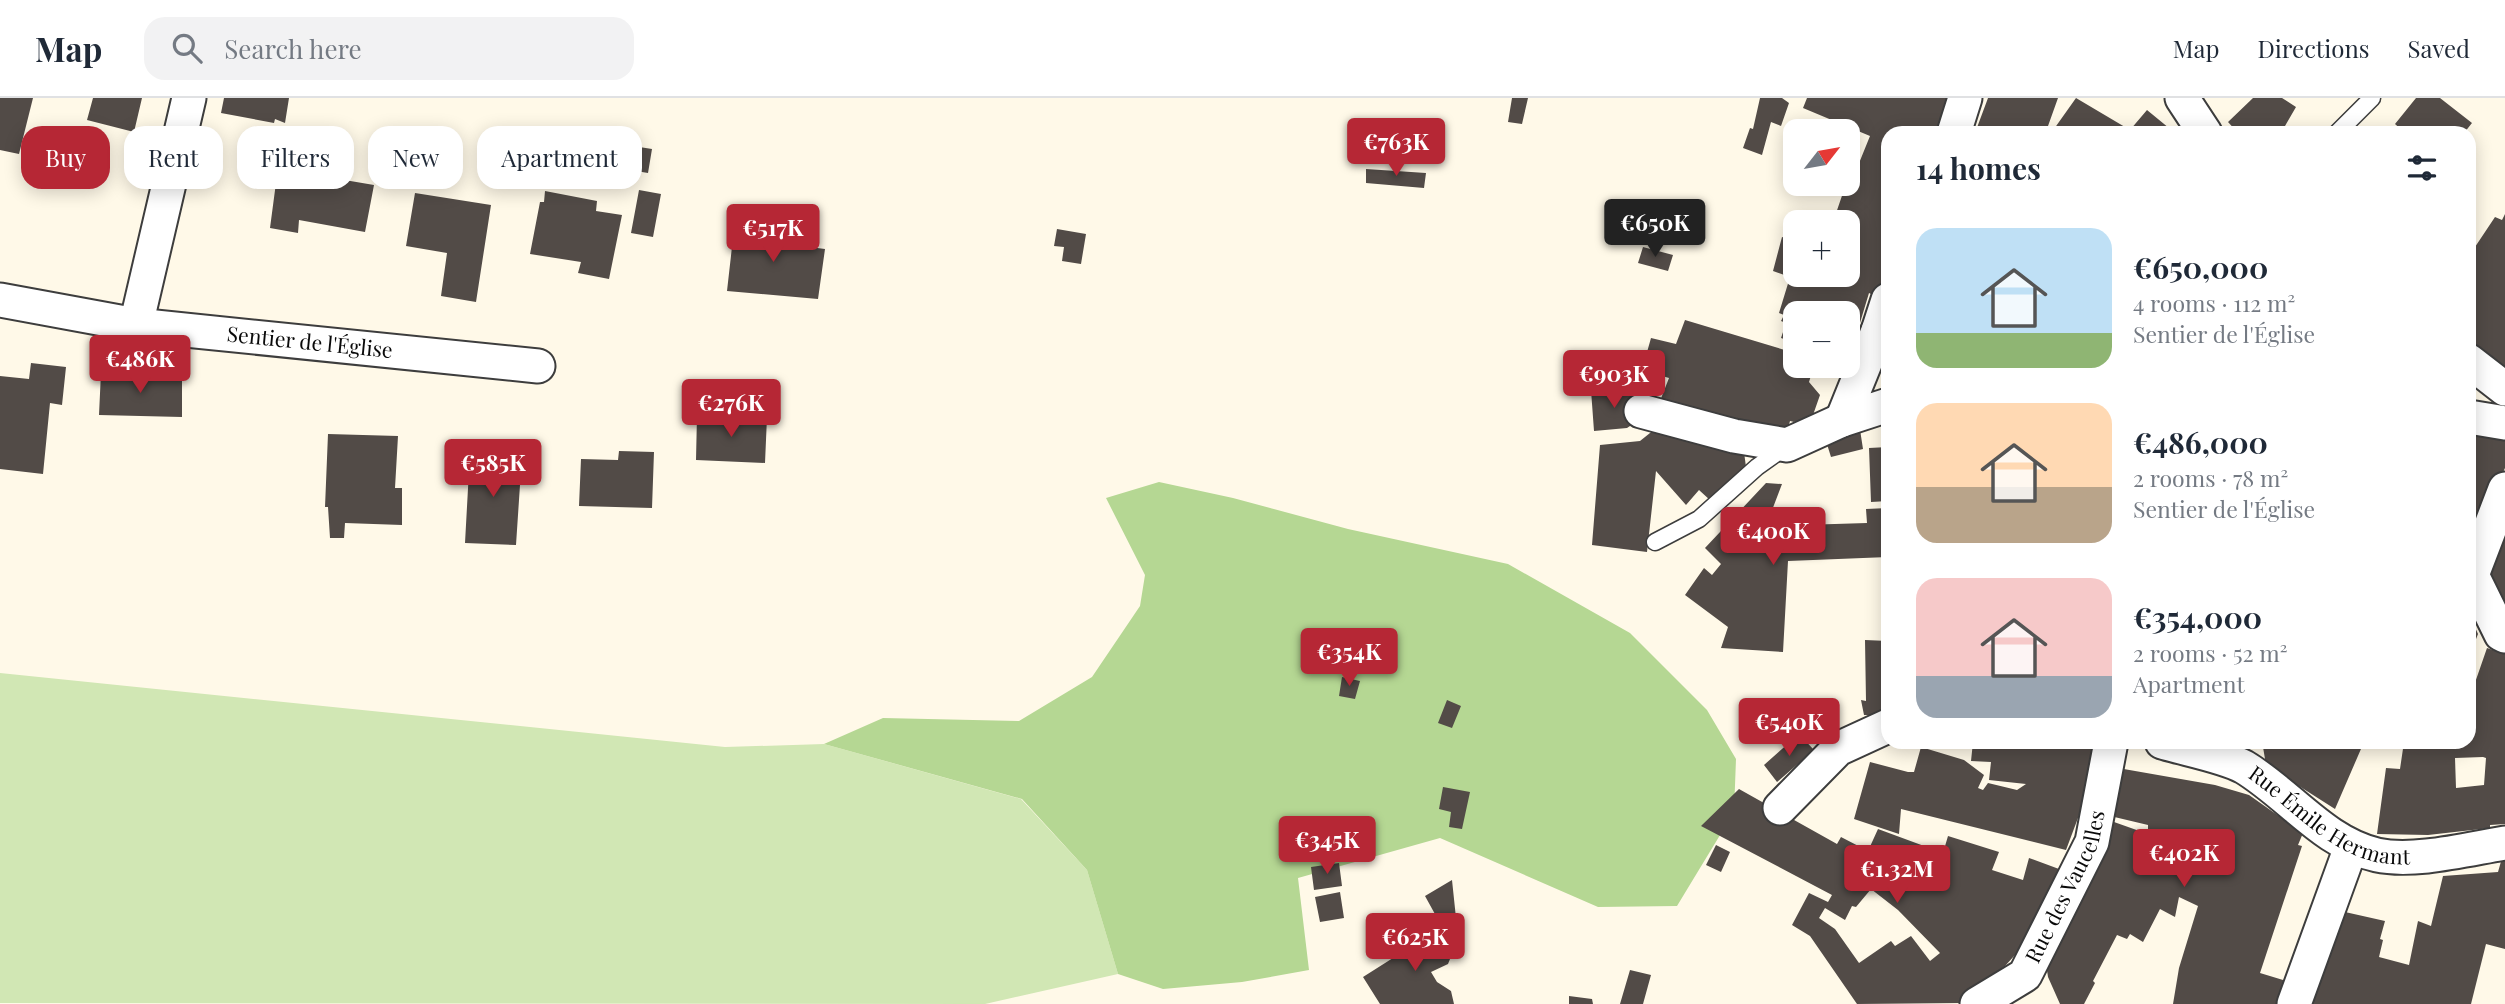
<!DOCTYPE html>
<meta charset="utf-8">
<style>
:root{--surface:#fff;--page:#f2f2f3;--text:#1f2937;--muted:#747a83;--line:#e0e1e3;--accent:#b62735}
body{margin:0;font-family:"Playfair Display",serif;background:var(--page);color:var(--text);height:100vh;display:flex;flex-direction:column;font-size:26px;white-space:nowrap}
*{box-sizing:border-box;margin:0}
p{font-size:23px;color:var(--muted)}
.icon{flex:none;width:38px;height:38px;fill:none;stroke:currentColor;stroke-width:2;stroke-linecap:round;stroke-linejoin:round}
.map{position:relative;flex:1;overflow:hidden}
.side{position:absolute;left:1881px;top:28px;width:595px;height:623px;display:flex;flex-direction:column;background:var(--surface);border-radius:21px;box-shadow:0 4px 18px #0003}
.side>*{flex:none}
.banner{position:absolute;left:21px;top:28px;width:665px;height:63px;display:flex;gap:14px}
.needle{width:46px;rotate:59deg}
.buttons{position:absolute;left:1783px;top:21px;display:grid;gap:14px}
.buttons a{display:grid;place-items:center;width:77px;height:77px;border-radius:14px;background:var(--surface);box-shadow:0 4px 18px #0003;font-size:35px}
.price{position:absolute;translate:-50% -60px;padding:0 16px;border-radius:7px;background:var(--accent);color:#fff;font-size:23px;line-height:46px;filter:drop-shadow(0 2px 4px #0008)}
.price::after{content:'';position:absolute;left:50%;top:42px;width:21px;height:16px;margin-left:-10px;background:inherit;clip-path:polygon(0 0,100% 0,50% 100%)}
.price.selected{background:#222;color:#fff}
ul{padding:0;list-style:none}
li{display:flex;align-items:center;gap:21px;height:175px;padding:0 35px}
li span{display:grid;place-items:center;flex:none;width:196px;height:140px;border-radius:21px;color:#555}
li>.icon{margin-inline-start:auto}
span .icon{width:84px;height:84px;fill:#fffc;stroke-width:1}
li b{font-size:30px}
h2{display:flex;justify-content:space-between;align-items:center;height:84px;padding:0 35px;font-size:30px}
.pill{padding:0 24px;border-radius:21px;background:var(--surface);box-shadow:0 4px 18px #0003;font-size:24px;line-height:63px}
.pill.selected{background:var(--accent);color:#fff}
header{display:flex;align-items:center;gap:42px;box-sizing:border-box;height:98px;padding:0 35px;background:var(--surface);border-bottom:2px solid var(--line)}
header strong{font-size:33px}
nav{display:flex;gap:38px;margin-inline-start:auto;font-size:24px}
.search{width:490px;height:63px;background:var(--page);display:flex;align-items:center;gap:18px;box-sizing:border-box;padding:0 24px;border-radius:21px;color:var(--muted);font-size:26px}
.map>svg:first-child{display:block}
</style>
<header>
<strong>Map</strong>
<div class="search"><svg class="icon" aria-label="search" viewBox="0 0 24 24"><circle cx="10" cy="10" r="6"/><path d="M15 15l6 6"/></svg>Search here</div>
<nav><a>Map</a><a>Directions</a><a>Saved</a></nav>
</header>
<div class="map">
<svg width="2505" height="906" viewBox="0 0 2505 906">
<rect width="100%" height="100%" fill="#fff9e8"/>
<path fill="#d1e7b4" d="M0 575 725 649 824 646 1021 701 1087 772 1118 876 985 906 0 905Z"/>
<path fill="#b5d793" d="M1159 384 1233 400 1348 431 1508 466 1630 535 1707 612 1736 661 1734 714 1677 808 1598 809 1440 740 1298 780 1309 872 1242 884 1163 891 1118 876 1087 772 1022 701 824 646 883 620 1019 623 1092 579 1140 508 1145 477 1106 400Z"/>
<path fill="#524b47" fill-rule="evenodd" d="M0 0H33L19 56 0 52Z
M93 0H142L134 34 87 22Z
M224 0H289L285 25 275 21 274 25 221 15Z
M1512 0H1528L1522 26 1508 24Z
M1760 0H1782L1789 5 1781 28 1771 24 1762 57 1743 50 1750 30 1753 31Z
M1807 0H1951L1940 35H1888V181L1879 200 1869 195 1849 261 1848 215H1796V245L1781 240 1786 225 1781 223 1784 217 1779 215 1790 179 1773 173 1782 139 1796 143V177L1827 179 1828 177H1848V124H1819L1820 119 1833 124 1846 86H1848V78L1853 80 1870 38 1803 10Z
M1988 0H2058L2048 28 2059 35H1975Z
M2076 0 2130 32 2147 12 2175 35H2061L2054 31Z
M2253 0H2282L2296 9 2281 35H2238L2228 24Z
M2416 0H2440L2472 25 2464 35H2405L2395 26Z
M633 48 652 51 648 75 630 72Z
M279 62 318 67 315 77 374 87 365 134 299 122 298 135 270 130Z
M1366 71 1426 75 1424 90 1366 85Z
M639 92 661 96 653 139 631 135Z
M545 93 597 103 596 113 622 117 609 181 578 175 581 164 530 156 540 104H544Z
M415 95 491 107 476 204 441 198 447 155 406 148Z
M2505 116V272L2469 244V144L2475 149 2495 119 2502 122Z
M738 124 781 128 779 145 825 151 818 201 727 193 733 140Z
M1057 131 1086 136 1081 166 1062 163 1064 149 1054 148Z
M1643 149 1673 157 1668 173 1638 165Z
M1685 222 1788 253 1787 256 1796 258V268H1814L1809 284 1820 297 1813 317 1794 324 1790 323 1787 334 1660 303 1669 280 1642 272 1651 240 1676 246Z
M31 265 66 269 62 307 50 305 43 376 0 371V278L29 281Z
M101 274 182 279V319L99 317Z
M1591 292 1642 296 1633 326 1627 330 1594 333Z
M697 317 767 319 765 365 696 362Z
M1859 325 1863 351 1831 359 1826 343Z
M1660 327 1744 354 1746 369 1711 403 1699 392 1686 407 1656 373 1647 454 1592 447 1600 347 1640 343Z
M2469 333 2505 337V370L2494 395 2477 419H2469Z
M328 336 398 338 395 390H402V427L345 425 344 440H330L328 409H325Z
M1888 349V403L1871 404 1869 350Z
M619 353 654 354 652 410 579 408 581 361 618 362Z
M470 354 522 357 516 447 465 445Z
M1766 385 1782 386 1766 428 1867 425 1866 411 1888 410V459L1788 463 1783 554 1721 550 1728 529 1685 497 1704 470 1712 477 1721 466 1705 450Z
M2505 410V520L2480 482Z
M2469 516 2478 536 2469 559Z
M1865 542 1888 543V601H1885L1886 617H1864L1861 602 1866 603Z
M2487 550 2505 556V726L2490 727V730L2428 737 2377 736 2386 670 2400 671 2404 644H2469V602ZM2483 659 2486 660 2484 687 2456 690 2455 660Z
M1342 579 1360 583 1355 601 1339 598Z
M1799 601 1816 618 1799 636 1798 630 1793 638 1777 622Z
M1447 602 1461 608 1452 630 1438 625Z
M1799 636 1814 652 1777 684 1764 667Z
M1973 644H2095L2084 704 2066 752 1901 711 1899 736 1854 721 1870 664 1908 674H1914L1921 649 1964 662 1984 677 1978 690 1983 692 1988 685 2017 692 2026 686 1989 682 1991 664 1971 663Z
M2266 644H2364L2335 711 2266 667 2263 649Z
M2118 670 2215 687 2249 697 2303 735 2298 747 2302 748 2260 875 2290 884 2283 906H2173L2179 870 2198 808 2179 799 2175 819 2160 811 2143 844 2130 836 2127 841 2117 837 2093 883 2095 885 2084 906H2060L2048 879 2046 866 2088 770 2114 724 2162 741 2165 736 2148 732V727L2106 717Z
M1443 689 1470 694 1462 731 1449 729 1451 714 1439 711Z
M1739 691 1837 746 1841 739 1868 753 1878 731 1943 755 1948 738 1999 754 1992 772 2023 782 2029 760 2059 771 2025 846 2005 868 1959 902 1962 905 1857 906 1810 838 1792 827 1809 795 1828 804 1832 797 1701 728ZM1871 791 1898 812 1940 855 1930 863 1911 838 1895 848 1891 843 1859 865 1835 831 1819 820 1825 810 1845 822 1852 808 1856 809Z
M1716 747 1730 754 1721 774 1706 767Z
M2505 759V851L2486 846 2471 906H2309L2345 814 2385 823 2380 841 2383 842 2379 859 2409 867 2418 823 2431 828 2443 778 2498 774 2502 760Z
M1339 765 1342 788 1314 792 1311 769Z
M1452 782 1456 820 1441 827 1425 798Z
M1340 794 1344 820 1320 824 1315 799Z
M1445 827 1456 846 1448 866 1431 874 1437 884 1451 893 1454 906H1380L1363 879Z
M1630 872 1651 877 1643 906H1620Z
M1569 898 1592 901 1593 906H1569Z"/>
<g fill="none" stroke-linecap="round" stroke-linejoin="round">
<defs>
<path id="lane" d="M2337 35 2372 0
M1655 444 1699 421 1757 369 1785 349"/>
<g id="street">
<path d="M2182 0 2205 35"/>
<path d="M1954 35 1965 0"/>
<path id="s1" d="M0 202 136 227 538 268"/>
<path d="M136 227 189 0"/>
<path d="M1878 233 1888 202"/>
<path d="M1888 240 1878 233 1842 322 1888 307"/>
<path d="M2469 263 2505 291"/>
<path d="M1641 313 1734 338 1787 347 1842 322"/>
<path d="M2469 319 2505 325"/>
<path d="M2505 391 2472 477 2501 536 2505 538"/>
<path id="s2" d="M2162 644C2185 651 2224 658 2244 669 2289 696 2324 745 2377 757 2414 765 2468 751 2505 745"/>
<path d="M1780 710 1838 651 1888 628"/>
<path id="s3" d="M1977 906 2025 877 2092 744 2111 644"/>
<path d="M2294 906 2351 749"/>
</g>
</defs>
<use href="#lane" stroke="#3d3d3d" stroke-width="19"/>
<use href="#street" stroke="#3d3d3d" stroke-width="37"/>
<use href="#lane" stroke="#fff" stroke-width="16"/>
<use href="#street" stroke="#fff" stroke-width="33"/>
</g>
<g text-anchor="middle" stroke-width="7" stroke-linejoin="round" paint-order="stroke">
<g font-size="21" fill="#0a0a0a" stroke="#fff">
<text dy="7" stroke="none"><textPath href="#s1" startOffset="313">Sentier de l'Église</textPath></text>
<text dy="7" stroke="none"><textPath href="#s2" startOffset="187">Rue Émile Hermant</textPath></text>
<text dy="7" stroke="none"><textPath href="#s3" startOffset="154">Rue des Vaucelles</textPath></text>
</g>
</g>
</svg>
<div class="buttons">
<a><svg class="needle" viewBox="-14 -14 28 28"><path d="M0-13l5 13h-10z" fill="#e53935"/><path d="M0 13l5-13h-10z" fill="#747a83"/></svg></a>
<a>+</a>
<a>−</a>
</div>
<b class="price" style="left:1396px;top:80px">€763K</b>
<b class="price selected" style="left:1655px;top:161px">€650K</b>
<b class="price" style="left:773px;top:166px">€517K</b>
<b class="price" style="left:140px;top:297px">€486K</b>
<b class="price" style="left:1614px;top:312px">€903K</b>
<b class="price" style="left:731px;top:341px">€276K</b>
<b class="price" style="left:493px;top:401px">€585K</b>
<b class="price" style="left:1773px;top:469px">€400K</b>
<b class="price" style="left:1349px;top:590px">€354K</b>
<b class="price" style="left:1789px;top:660px">€540K</b>
<b class="price" style="left:1327px;top:778px">€345K</b>
<b class="price" style="left:2184px;top:791px">€402K</b>
<b class="price" style="left:1897px;top:807px">€1.32M</b>
<b class="price" style="left:1415px;top:875px">€625K</b>
<div class="banner">
<a class="pill selected">Buy</a>
<a class="pill">Rent</a>
<a class="pill">Filters</a>
<a class="pill">New</a>
<a class="pill">Apartment</a>
</div>
<section class="side">
<h2>14 homes<svg class="icon" aria-label="filters" viewBox="0 0 24 24"><path d="M4 7h16M4 17h16"/><circle cx="9" cy="7" r="2"/><circle cx="15" cy="17" r="2"/></svg></h2>
<ul>
<li><span style="background:linear-gradient(#bfe0f5 75%,#8fb573 0)"><svg class="icon" aria-label="home" viewBox="0 0 24 24"><path d="M3 11l9-7 9 7M6 9v11h12V9"/></svg></span><div><b>€650,000</b><p>4 rooms · 112 m²</p><p>Sentier de l'Église</p></div></li>
<li><span style="background:linear-gradient(#ffd9b3 60%,#b9a48a 0)"><svg class="icon" aria-label="home" viewBox="0 0 24 24"><path d="M3 11l9-7 9 7M6 9v11h12V9"/></svg></span><div><b>€486,000</b><p>2 rooms · 78 m²</p><p>Sentier de l'Église</p></div></li>
<li><span style="background:linear-gradient(#f6c9c9 70%,#9aa5b1 0)"><svg class="icon" aria-label="home" viewBox="0 0 24 24"><path d="M3 11l9-7 9 7M6 9v11h12V9"/></svg></span><div><b>€354,000</b><p>2 rooms · 52 m²</p><p>Apartment</p></div></li>
</ul>
</section>
</div>
